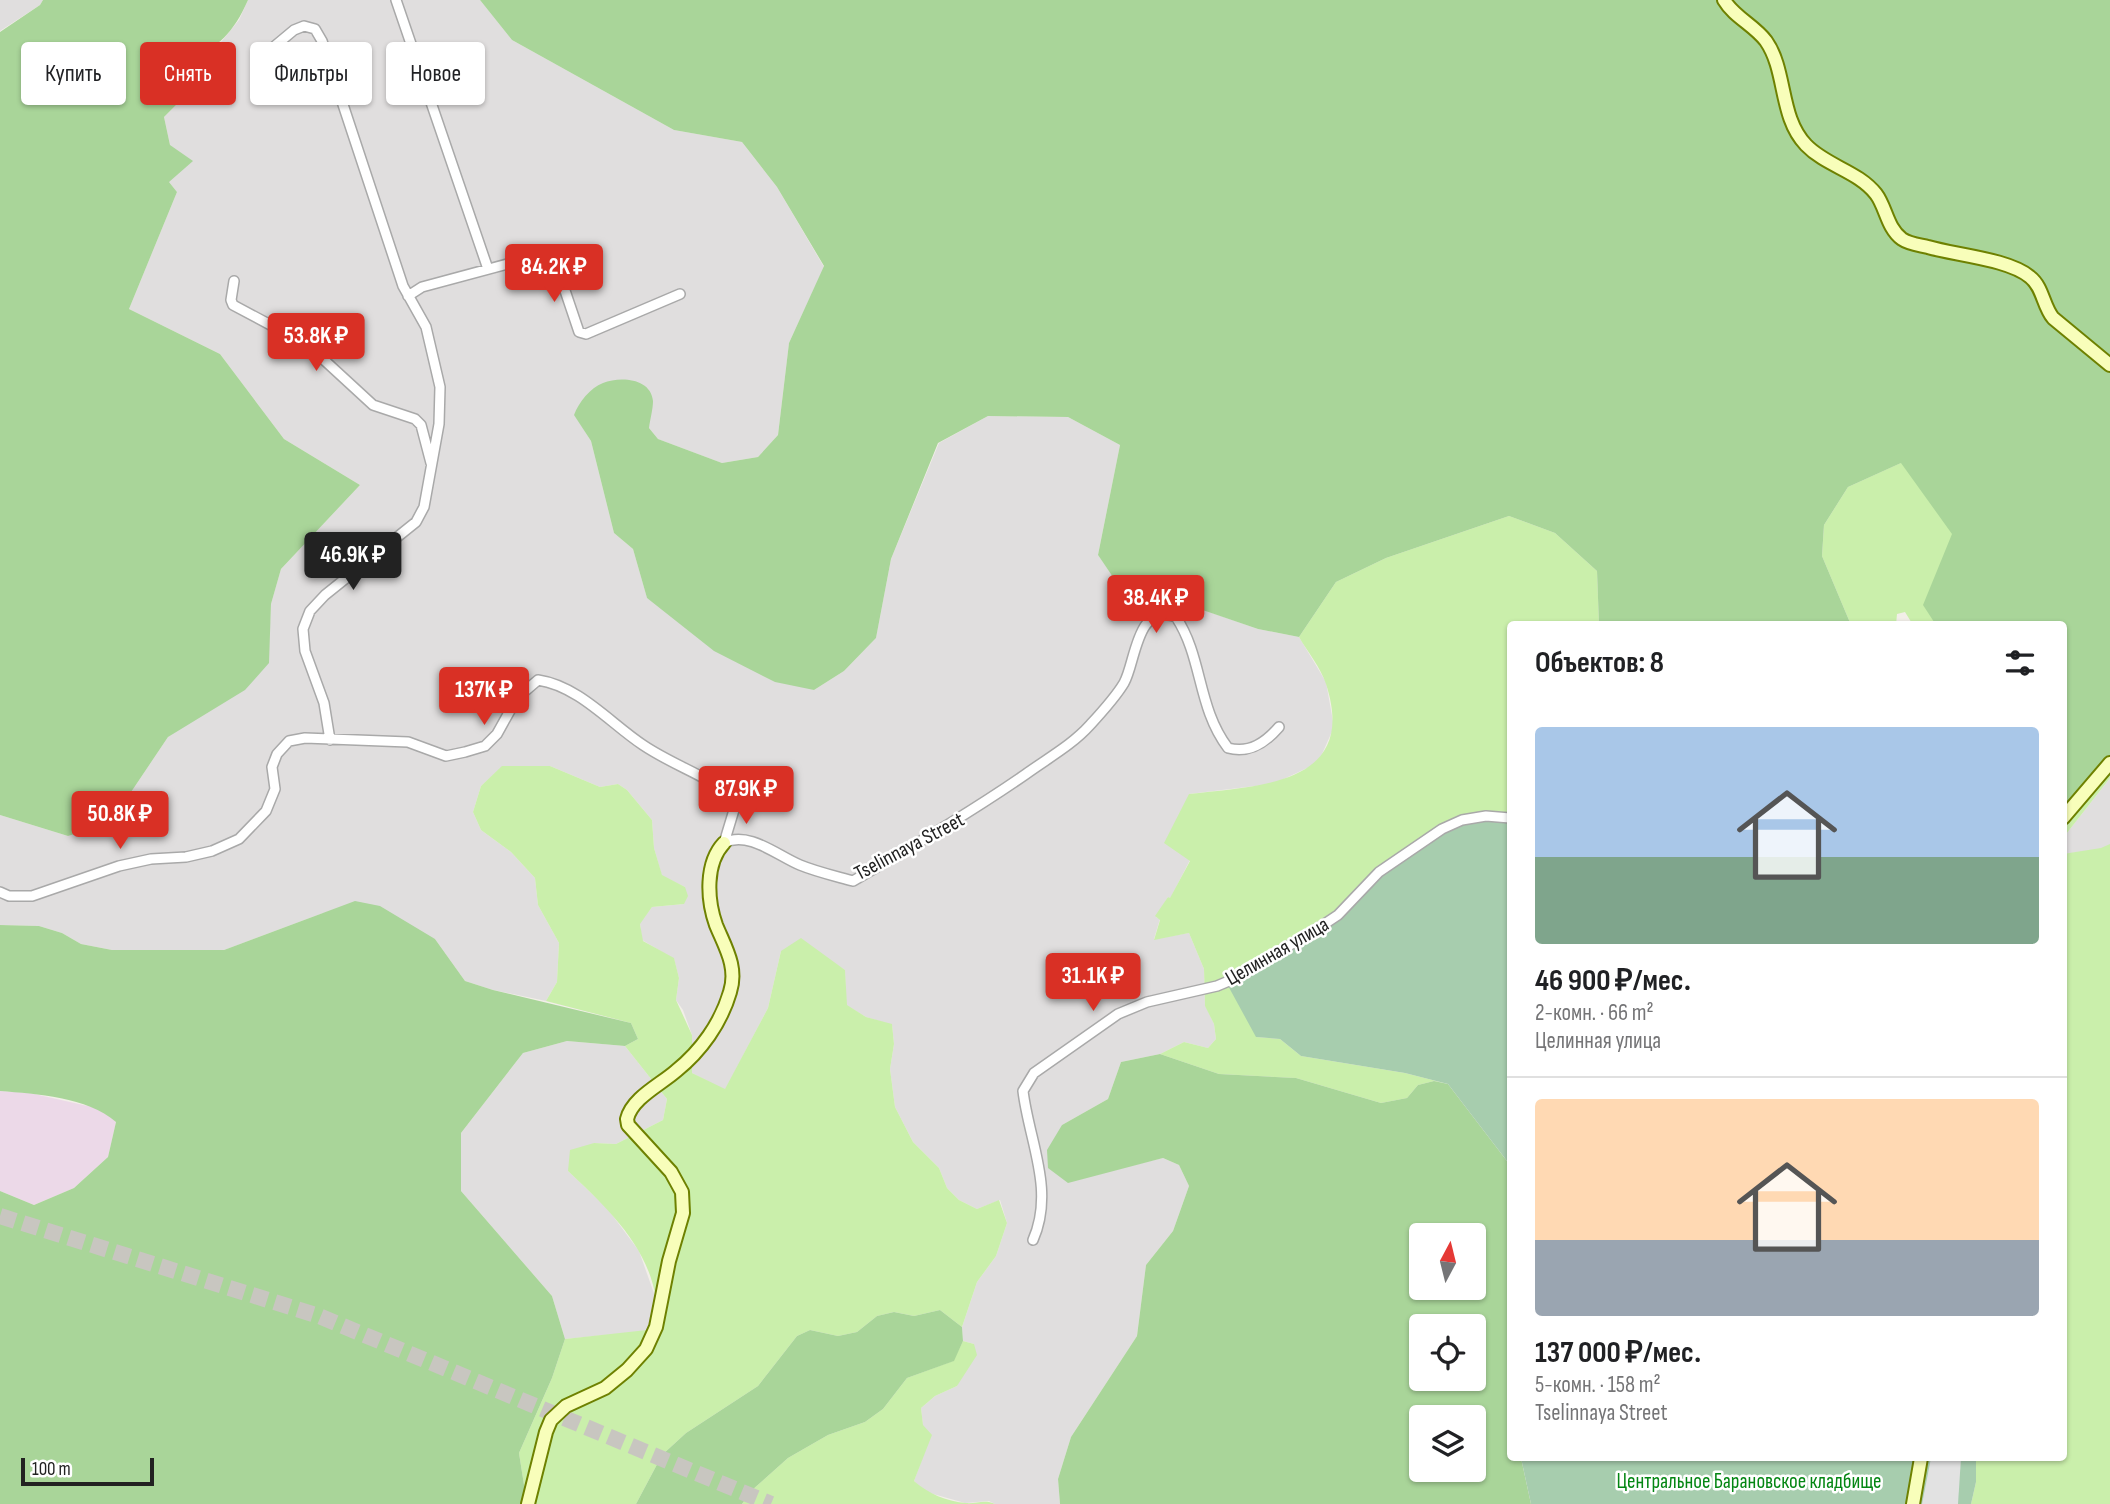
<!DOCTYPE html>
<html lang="ru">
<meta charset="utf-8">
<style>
:root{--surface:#fff;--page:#f6f6f6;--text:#202124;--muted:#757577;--line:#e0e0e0;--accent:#d93025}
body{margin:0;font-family:"Sofia Sans Condensed",sans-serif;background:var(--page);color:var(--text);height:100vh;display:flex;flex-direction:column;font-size:26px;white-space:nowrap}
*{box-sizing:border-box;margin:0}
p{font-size:23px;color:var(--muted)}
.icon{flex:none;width:38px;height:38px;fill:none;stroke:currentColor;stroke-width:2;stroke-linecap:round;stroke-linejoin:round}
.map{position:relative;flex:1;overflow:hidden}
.side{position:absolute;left:1507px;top:621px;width:560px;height:840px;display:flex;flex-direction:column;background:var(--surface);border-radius:7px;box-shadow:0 2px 5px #0004}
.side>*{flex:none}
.guide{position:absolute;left:21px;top:42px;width:665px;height:63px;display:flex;gap:14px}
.needle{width:46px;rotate:7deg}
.controls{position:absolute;left:1409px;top:1223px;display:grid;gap:14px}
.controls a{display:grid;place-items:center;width:77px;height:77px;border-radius:7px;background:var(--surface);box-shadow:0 2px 5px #0004;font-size:35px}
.scale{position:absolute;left:21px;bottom:18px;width:133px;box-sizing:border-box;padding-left:7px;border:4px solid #222;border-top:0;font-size:19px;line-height:24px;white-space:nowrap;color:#222;-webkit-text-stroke:5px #fff;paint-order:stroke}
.price{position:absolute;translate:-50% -60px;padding:0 16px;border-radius:7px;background:var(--accent);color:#fff;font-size:23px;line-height:46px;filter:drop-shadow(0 2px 4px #0008)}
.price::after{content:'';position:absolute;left:50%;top:42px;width:21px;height:16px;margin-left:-10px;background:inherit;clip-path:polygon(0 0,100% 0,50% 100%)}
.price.current{background:#222;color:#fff}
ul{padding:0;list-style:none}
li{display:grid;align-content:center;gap:14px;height:371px;padding:0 28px}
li+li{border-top:2px solid var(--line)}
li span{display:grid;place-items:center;height:217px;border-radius:7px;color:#555}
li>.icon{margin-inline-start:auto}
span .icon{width:126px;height:126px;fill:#fffc;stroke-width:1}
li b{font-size:30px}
h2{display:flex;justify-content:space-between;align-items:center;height:84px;padding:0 28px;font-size:30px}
.tag{padding:0 24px;border-radius:7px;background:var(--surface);box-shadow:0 2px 5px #0004;font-size:24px;line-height:63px}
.tag.current{background:var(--accent);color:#fff}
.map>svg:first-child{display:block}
</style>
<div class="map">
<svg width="2110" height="1504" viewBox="0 0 2110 1504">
<rect width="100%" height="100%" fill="#f2efe8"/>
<path fill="#e0dede" d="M0 0H43L40 5 0 31Z
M248 0H480L512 40 674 130 742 142 777 187 824 267 789 343 778 435 758 457 722 463 658 439 649 428 574 414 591 441 614 533 633 549 647 598 814 690 844 671 876 638 891 559 939 443 988 416 1068 417 1120 445 1098 555 1115 579 1258 629 1299 637 1326 682 1334 727 1318 763 1273 784 1189 794 1190 860 1170 899 1168 897 1156 917 1160 919 1154 939 1189 933 1204 969 1205 1005 1214 1024 1216 1039 1208 1048 1184 1042 1160 1054 1121 1062 1108 1099 1062 1125 1125 1167 1163 1158 1179 1165 1189 1186 1173 1231 1146 1265 1137 1336 1071 1437 1058 1479 1060 1504H995L989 1501 965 1503 926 1492 914 1481 931 1435 923 1426 921 1408 935 1396 957 1386 974 1344 963 1341 962 1327 977 1282 996 1256 1007 1223 1000 1200 977 1209 959 1200 947 1188 939 1168 913 1142 895 1107 890 1069 894 1044 892 1025 866 1017 846 1005 845 970 826 958 781 951 768 1008 725 1090 692 1073V1035L683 1010 676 1000 679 978 674 959 642 940 640 923 652 907 684 904 685 887 662 876 654 848 652 820 627 790 618 784 600 787 550 766H503L481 786 473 812 481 830 511 852 535 878 538 905 559 943 557 982 546 1001 493 990 465 981 435 939 323 913 224 950H112L81 944 62 933 39 926 0 925V815L68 836 117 813 168 737 268 663 271 604 281 569 360 485 284 439 220 354 129 309 177 192 169 182 170 145 164 117 184 97 188 64 217 47 239 20Z
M2110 778V845L2100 850 2063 854V838Z
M567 1041 625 1046 667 1099 663 1120 616 1144 594 1143 568 1171 607 1208 639 1251 657 1302 647 1331 565 1339 552 1296 461 1191V1133L523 1053Z"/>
<path fill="#ecd9e8" d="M0 1091 30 1093 101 1109 116 1122 108 1157 74 1188 34 1205 0 1191Z"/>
<path fill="#caefab" d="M2110 379V778L2063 838V625H1913L1905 612 1897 614 1896 625H1851L1822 556 1824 525 1848 487 1914 457Z
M1509 516 1555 533 1597 571 1599 625H1510V818L1256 1037 1280 1039 1301 1056 1405 1073 1448 1084 1434 1081 1418 1085 1407 1098 1381 1103 1296 1078 1219 1074 1160 1054 1184 1042 1208 1048 1216 1039 1214 1024 1205 1006 1204 969 1189 933 1154 940 1160 920 1155 916 1168 897 1170 898 1190 861 1164 843 1189 794C1259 786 1359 785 1326 684 1321 668 1307 651 1299 637L1336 582 1386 558Z
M502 766H550L600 787 618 784 627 790 652 820 654 848 662 875 685 887 688 896 684 904 652 907 640 924 643 941 674 958 679 978 676 1000 692 1035V1073L725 1089 768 1008 781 951 801 938 845 970 847 1005 866 1017 892 1024 894 1044 890 1069 895 1107 913 1142 939 1168 947 1188 959 1200 977 1209 999 1200 1007 1223 996 1256 977 1282 962 1327 940 1310 914 1316 894 1312 877 1316 857 1332 838 1336 810 1330 797 1336 758 1386 686 1433 662 1455 636 1504H527L519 1453 552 1378 565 1339 647 1330C650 1322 658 1308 656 1299 648 1245 605 1206 568 1171L570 1150 594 1143 616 1144 663 1120 667 1099 625 1046 638 1039 631 1023 546 1001 557 982 559 943 538 905 535 878 511 852 481 830 473 812 481 786Z
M2110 844V1504H1971L1976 1482V1458H2063V854L2101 848Z
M963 1341 974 1344 977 1355 957 1386 935 1396 921 1408 923 1425 932 1435 914 1481C927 1493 948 1502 966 1503 976 1504 985 1499 995 1504H742L751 1491 788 1458 828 1435 865 1422 883 1409 907 1378 953 1361Z"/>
<path fill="#a9d599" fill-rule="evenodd" d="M43 0H248C233 34 219 45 188 64L184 97 164 117 170 145 193 161 169 182 177 192 129 309 220 354 284 439 360 485 281 569 271 604 269 663 245 690 168 737 117 813 84 831 68 836 0 815V32L40 5Z
M480 0H2110V761L2063 807V625H1936L1923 605 1952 534 1901 463 1848 487 1824 525 1822 556 1851 625H1599L1597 571 1555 533 1509 516 1386 558 1336 582 1299 637 1258 629 1115 580 1098 555 1120 445 1068 417 988 416 938 443 891 559 876 638 844 671 814 690 775 682 714 651 647 598 633 549 614 533 591 441 574 415C579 402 590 388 603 383 620 376 651 378 653 401 653 409 650 420 649 428L658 439 722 463 758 457 778 435 789 343 824 266 777 187 742 142 674 130 512 40Z
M355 901 380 906 435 939 465 981 493 990 631 1023 638 1039 625 1046 567 1041 523 1053 461 1133V1191L552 1296 565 1339 552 1378 519 1453 527 1504H0V1191L34 1205 74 1188 108 1157 116 1122C87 1097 37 1094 0 1091V925L39 926 62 933 81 944 112 950H224Z
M1160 1054 1219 1074 1296 1078 1381 1103 1407 1098 1418 1085 1434 1081 1448 1084 1510 1165V1458H1521L1531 1504H1060L1058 1479 1071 1437 1137 1336 1146 1265 1173 1231 1189 1186 1179 1165 1163 1158 1068 1183 1048 1168 1047 1150 1062 1125 1108 1099 1121 1062ZM1421 1236H1474V1288H1421ZM1421 1326H1474V1379H1421ZM1421 1418H1474V1470H1421Z
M940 1310 962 1327 963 1341 954 1361 907 1378 883 1409 865 1422 828 1435 788 1458 751 1491 742 1504H636L662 1455 686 1433 758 1386 797 1336 810 1330 838 1336 857 1332 877 1316 894 1312 914 1316Z"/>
<path fill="#a7cdae" d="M1478 812 1510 813V1165L1448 1084 1405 1073 1301 1056 1280 1039 1256 1037 1226 982 1331 919 1374 870 1438 826Z
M1521 1458H1976V1482L1971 1504H1531Z"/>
<path fill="#e2e2e2" d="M1931 1458H1961L1958 1504H1922Z"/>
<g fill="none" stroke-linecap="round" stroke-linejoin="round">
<path stroke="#c8c6c0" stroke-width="16" stroke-dasharray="16 8" stroke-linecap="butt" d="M0 1216 319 1316 771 1504"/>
<defs>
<path id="street" d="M396 0 488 269
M258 60 294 30 304 26 315 29 322 41 403 286 426 327 440 387 439 424 424 507 416 522 325 595 310 611 303 629 305 651 324 703 330 740
M234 281 231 300 233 305 293 337 323 359 373 405 415 419 421 425 431 463
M408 296 422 287 552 252 579 332 586 334 680 294
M724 843C748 830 778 856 800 865 817 872 835 876 853 881 912 847 970 813 1026 774 1048 758 1072 745 1090 725 1102 712 1115 698 1124 683 1136 662 1136 602 1176 617 1203 658 1197 707 1228 748 1250 754 1266 742 1279 727
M0 892 9 896H32L119 866 151 859 186 857 212 851 239 839 266 811 275 789 272 767 277 754 289 741 305 738 408 742 446 756 465 752 485 746 497 734 517 698 538 680C579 686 611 724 643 745 674 766 709 776 737 800L724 843
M1033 1240C1055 1190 1029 1141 1023 1091L1034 1073 1118 1014 1147 1002 1217 986 1236 978 1323 925 1338 915 1379 872 1442 829 1462 820 1486 816 1510 818"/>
<path id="secondary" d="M1724 0C1734 17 1754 25 1766 41 1787 71 1779 117 1806 145 1826 166 1858 171 1876 194 1886 207 1887 228 1902 239 1909 244 1920 245 1928 247 1955 255 2009 259 2030 277 2043 287 2043 306 2053 318L2110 365
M2063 818 2110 763
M528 1504 546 1432 551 1420 566 1406 605 1388 627 1370 646 1349 656 1327 669 1261 683 1213 682 1192 671 1172 628 1125 627 1119C632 1098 660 1085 676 1071 701 1051 721 1023 730 992 738 967 725 947 716 925 707 900 705 863 724 843
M1913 1504 1921 1458"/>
</defs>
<use href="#street" stroke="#a9a9a9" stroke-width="12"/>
<use href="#secondary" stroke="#6e8100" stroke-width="16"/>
<use href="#street" stroke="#fff" stroke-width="9"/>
<use href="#secondary" stroke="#f8feba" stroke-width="12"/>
</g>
<g text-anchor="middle" stroke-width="5" stroke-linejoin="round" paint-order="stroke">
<g font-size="21" fill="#222" stroke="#fff">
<text transform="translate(909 846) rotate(-28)" y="7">Tselinnaya Street</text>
<text transform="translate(1277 951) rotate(-30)" y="7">Целинная улица</text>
</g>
<g font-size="21" fill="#048613" stroke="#fff">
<text x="1749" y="1488">Центральное Барановское кладбище</text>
</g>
</g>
</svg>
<div class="controls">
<a><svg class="needle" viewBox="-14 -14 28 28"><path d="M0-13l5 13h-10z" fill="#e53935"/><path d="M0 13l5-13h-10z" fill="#757577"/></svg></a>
<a><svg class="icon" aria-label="locate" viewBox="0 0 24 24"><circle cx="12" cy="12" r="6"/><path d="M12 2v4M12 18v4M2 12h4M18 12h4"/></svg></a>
<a><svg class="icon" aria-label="layers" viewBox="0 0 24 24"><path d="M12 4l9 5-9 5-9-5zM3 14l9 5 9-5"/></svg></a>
</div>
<div class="scale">100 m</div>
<b class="price" style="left:554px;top:304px">84.2K ₽</b>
<b class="price" style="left:316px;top:373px">53.8K ₽</b>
<b class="price current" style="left:353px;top:592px">46.9K ₽</b>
<b class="price" style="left:1156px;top:635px">38.4K ₽</b>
<b class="price" style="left:484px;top:727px">137K ₽</b>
<b class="price" style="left:746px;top:826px">87.9K ₽</b>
<b class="price" style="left:120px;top:851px">50.8K ₽</b>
<b class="price" style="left:1093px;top:1013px">31.1K ₽</b>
<div class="guide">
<a class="tag">Купить</a>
<a class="tag current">Снять</a>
<a class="tag">Фильтры</a>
<a class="tag">Новое</a>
</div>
<section class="side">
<h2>Объектов: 8<svg class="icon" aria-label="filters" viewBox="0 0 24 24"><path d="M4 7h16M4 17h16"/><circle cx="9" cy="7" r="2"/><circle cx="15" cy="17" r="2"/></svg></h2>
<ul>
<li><span style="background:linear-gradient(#a9c7e8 60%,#7fa58c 0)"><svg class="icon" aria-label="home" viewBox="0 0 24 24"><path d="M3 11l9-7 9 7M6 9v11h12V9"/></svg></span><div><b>46 900 ₽/мес.</b><p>2-комн. · 66 m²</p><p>Целинная улица</p></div></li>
<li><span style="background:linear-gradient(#ffd9b3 65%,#9aa5b1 0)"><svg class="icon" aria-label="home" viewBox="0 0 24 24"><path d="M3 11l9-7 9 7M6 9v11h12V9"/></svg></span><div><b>137 000 ₽/мес.</b><p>5-комн. · 158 m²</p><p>Tselinnaya Street</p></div></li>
</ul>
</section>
</div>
